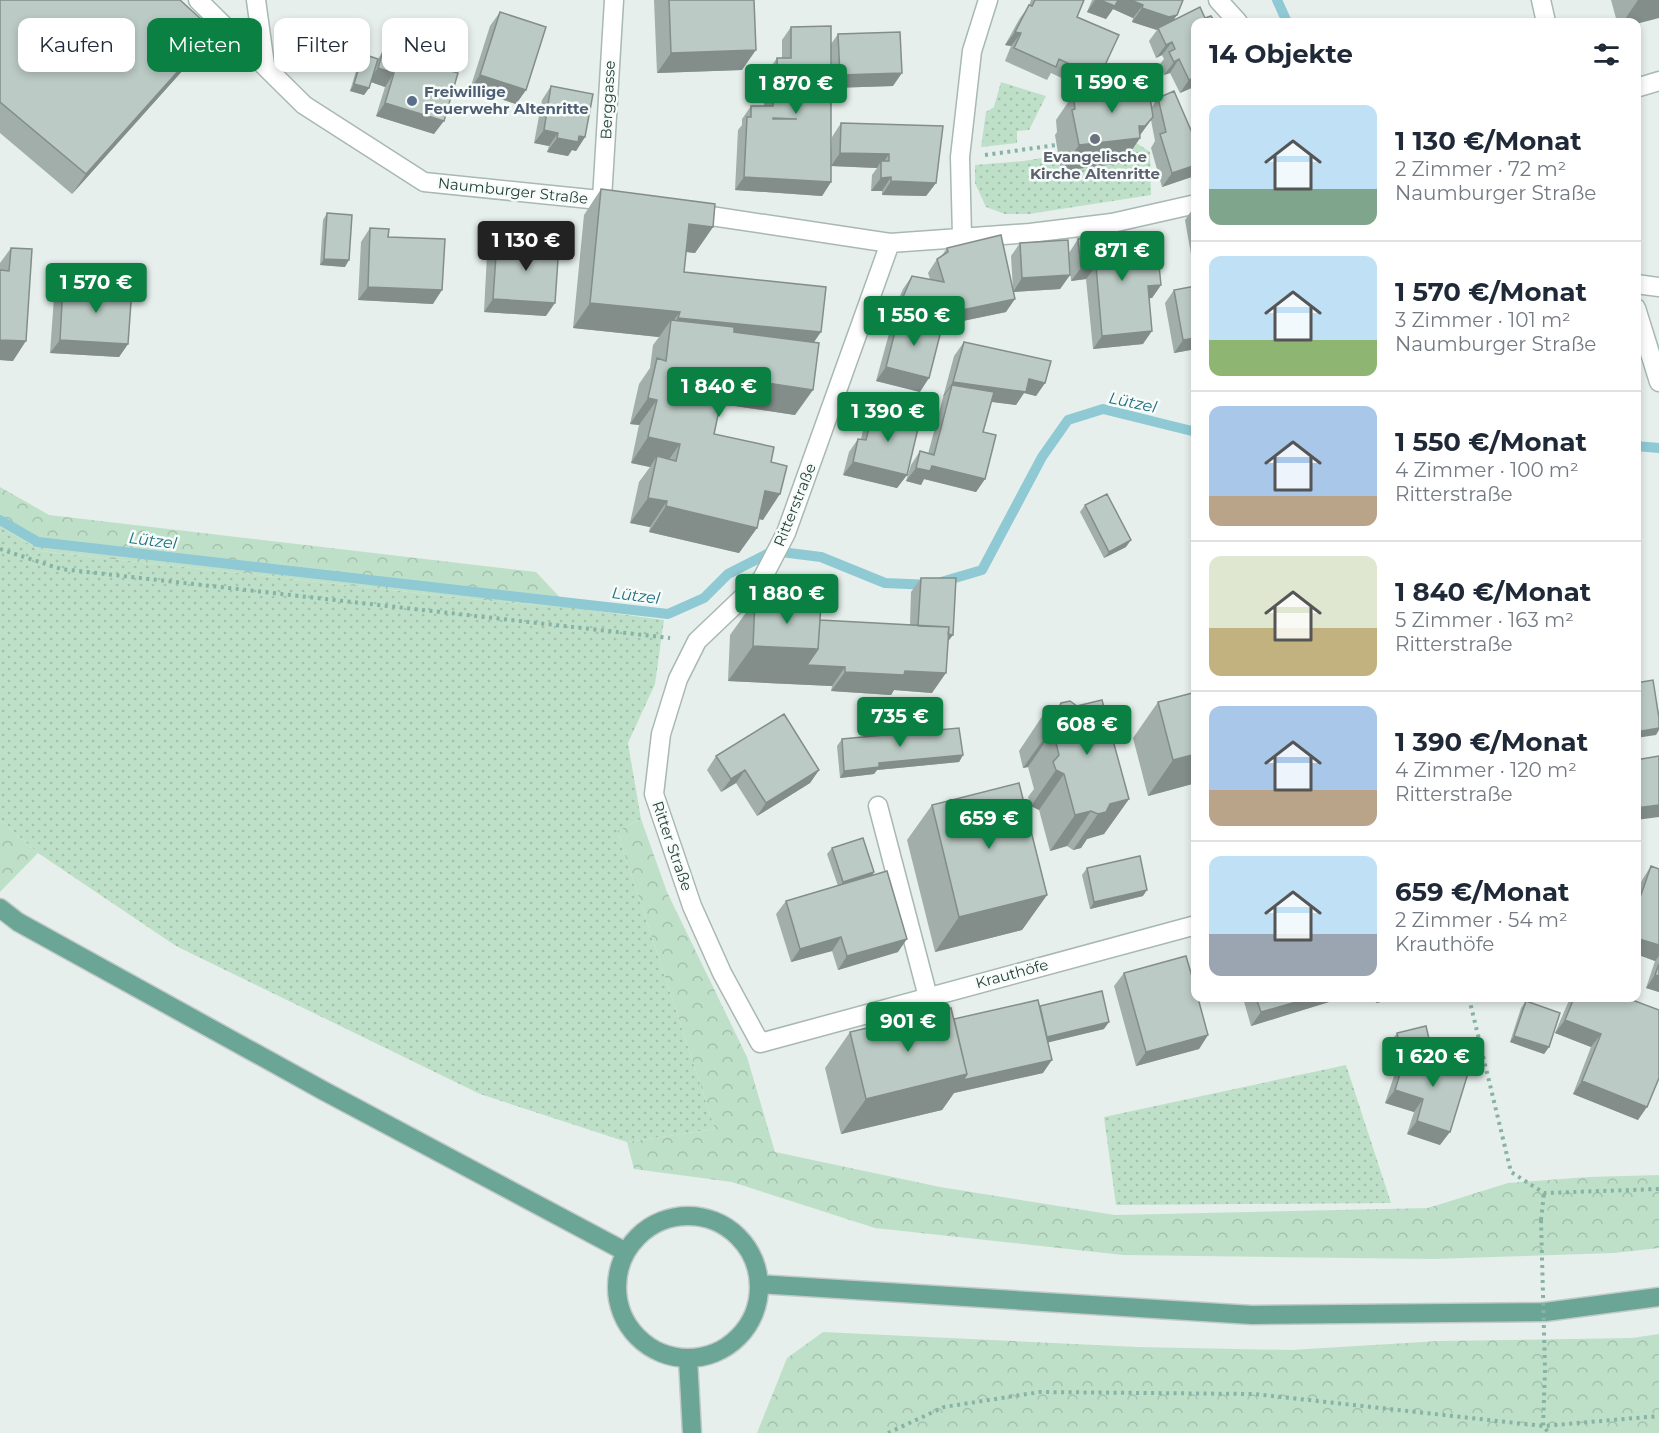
<!DOCTYPE html>
<html lang="de">
<meta charset="utf-8">
<style>
:root{--surface:#fff;--page:#f6f6f7;--text:#1f2937;--muted:#747a83;--line:#e0e1e3;--accent:#0b8043}
body{margin:0;font-family:Montserrat,sans-serif;background:var(--page);color:var(--text);height:100vh;display:flex;flex-direction:column;font-size:22px;white-space:nowrap}
*{box-sizing:border-box;margin:0}
p{font-size:20px;color:var(--muted)}
.icon{flex:none;width:33px;height:33px;fill:none;stroke:currentColor;stroke-width:2;stroke-linecap:round;stroke-linejoin:round}
.map{position:relative;flex:1;overflow:hidden}
.panel{position:absolute;left:1191px;top:18px;width:450px;height:984px;display:flex;flex-direction:column;background:var(--surface);border-radius:12px;box-shadow:0 3px 9px #0003}
.panel>*{flex:none}
.hud{position:absolute;left:18px;top:18px;width:570px;height:54px;display:flex;gap:12px}
.price{position:absolute;translate:-50% -51px;padding:0 14px;border-radius:6px;background:var(--accent);color:#fff;font-size:20px;line-height:39px;filter:drop-shadow(0 2px 3px #0008)}
.price::after{content:'';position:absolute;left:50%;top:36px;width:18px;height:14px;margin-left:-9px;background:inherit;clip-path:polygon(0 0,100% 0,50% 100%)}
.price.selected{background:#222;color:#fff}
ul{padding:0;list-style:none}
li{display:flex;align-items:center;gap:18px;height:150px;padding:0 18px}
li+li{border-top:2px solid var(--line)}
li span{display:grid;place-items:center;flex:none;width:168px;height:120px;border-radius:12px;color:#555}
li>.icon{margin-inline-start:auto}
span .icon{width:72px;height:72px;fill:#fffc;stroke-width:1}
li b{font-size:26px}
h2{display:flex;justify-content:space-between;align-items:center;height:72px;padding:0 18px;font-size:26px}
.pill{padding:0 21px;border-radius:12px;background:var(--surface);box-shadow:0 3px 9px #0003;font-size:21px;line-height:54px}
.pill.selected{background:var(--accent);color:#fff}
.map>svg:first-child{display:block}
</style>
<div class="map">
<svg width="1659" height="1433" viewBox="0 0 1659 1433">
<defs>
<pattern id="grass-dots" width="8" height="8" patternUnits="userSpaceOnUse" patternTransform="scale(1.5)"><rect width="8" height="8" fill="#bfe0c8"/><path d="M2 2h.1M6 6h.1" fill="none" stroke="#a4c1ad" stroke-width="1.8" stroke-linecap="round"/></pattern>
<pattern id="forest-crowns" width="20" height="18" patternUnits="userSpaceOnUse" patternTransform="scale(1.5)"><rect width="20" height="18" fill="#bfe0c8"/><path d="M2 6a3 3 0 1 1 6 0M12 15a3 3 0 1 1 6 0" fill="none" stroke="#a4c1ad"/></pattern>
</defs>
<rect width="100%" height="100%" fill="#e6efeb"/>
<path fill="url(#grass-dots)" d="M1001 82 1046 96 1029 130 1017 131V143L981 147 986 112 994 107Z
M1135 142 1150 152 1151 195 1029 214H1005L986 207 975 183V165L1024 161Z
M0 526 40 551 499 602 569 607 664 620 655 684 628 743 641 819 617 831 715 1129 627 1142 480 1094 176 946 38 853 0 820Z
M1346 1065 1391 1203 1116 1205 1104 1117Z"/>
<path fill="url(#forest-crowns)" d="M0 487 49 515 536 572 569 607 499 602 40 551 0 526Z
M641 819 667 892 747 1057 775 1152 940 1187 1115 1215 1428 1208 1508 1183 1589 1177 1659 1175V1248L1614 1253 1433 1259 1123 1255 875 1228 732 1182 634 1169 627 1142 715 1129 617 831Z
M0 820 38 853 0 892Z
M823 1332 1138 1347 1291 1350 1439 1341 1632 1338 1659 1334V1433H757L787 1358Z"/>
<g fill="none" stroke-linecap="round" stroke-linejoin="round">
<path stroke="#8ec9d4" stroke-width="10" d="M1277 0 1287 22
M1636 446 1659 448
M0 520 38 542 668 614 704 598 728 574 773 551 821 557 885 583 931 585 982 570 1042 457 1068 420 1103 409 1196 432"/>
<defs>
<path id="minor" d="M198 0 304 105 424 182 619 202
M256 0 265 65
M1218 0 1238 22
M1541 0 1546 22
M1636 88 1659 81
M602 199 614 0
M691 213 890 243 1030 233 1112 223 1196 204
M962 236 960 157 972 51 988 0
M890 243 786 533 762 579 697 641 678 679 661 734 654 794 692 906 722 973 760 1043 1196 925
M1636 284 1659 287
M1636 308 1659 382
M878 806 928 997"/>
<path id="major" d="M0 908 18 922 324 1091 626 1252
M617 1287a71 71 0 1 1 142 0a71 71 0 1 1-142 0Z
M759 1284 1252 1315 1545 1312 1659 1297
M688 1359 692 1433"/>
</defs>
<use href="#minor" stroke="#a8b8b2" stroke-width="21"/>
<use href="#major" stroke="#c2cac8" stroke-width="21"/>
<path stroke="#86b3a5" stroke-width="4" stroke-dasharray="3 4.5" stroke-linecap="butt" d="M985 155 1056 145
M0 549 61 569 670 638
M1469 998 1511 1172 1544 1193 1659 1189
M1541 1220 1544 1193
M1545 1370 1543 1426 1549 1433
M888 1433 944 1407 1040 1392 1254 1394 1543 1426 1659 1416"/>
<use href="#minor" stroke="#fff" stroke-width="18"/>
<use href="#major" stroke="#6aa596" stroke-width="18"/>
<path stroke="#86b3a5" stroke-width="4" stroke-dasharray="3 4.5" stroke-linecap="butt" d="M1541 1220 1545 1370"/>
</g>
<path fill="#a1aea9" d="M0 0 201 50 72 194 0 133Z
M654 0H754L742 70 657 73Z
M1031 0H1084L1077 17 1099 78 1090 91 1051 73 1047 80 1005 61 1011 46 1005 45 1020 18 1029 6Z
M1092 0H1183L1177 15 1173 20 1196 86 1180 93 1170 73 1164 75 1159 65 1164 59 1162 55 1156 58 1149 41 1157 30 1132 22 1133 18 1113 9 1106 19 1087 12Z
M1611 0H1659L1636 22H1617Z
M500 12 526 90 516 104 470 89 490 26Z
M791 27 831 44 838 34 893 86 831 88V157L832 137 841 123 936 183 926 196 882 195V191H871L872 175 877 168 831 166V182L822 196 735 190 738 130 742 125V119L751 106H764V94L768 87V71L777 58H782V40Z
M383 51 434 134 376 116 385 87 371 82 369 88 364 95 350 91 359 61 363 54 378 59Z
M551 86 585 137 576 151 572 150 568 156 547 152 549 146 534 143 542 100Z
M1073 95 1151 108 1158 98 1196 142V175L1162 187 1151 148 1155 141 1151 120 1140 135V138L1123 163 1061 171 1055 135 1057 132 1056 120Z
M601 189 713 227 695 253 686 252 684 272 814 343 795 415 721 404 714 434 771 462 763 520 759 519 757 528 739 553 649 532 650 527 630 523 639 482 650 467 631 463 639 425 630 424 639 384 650 368 653 345 659 337 573 328 584 215Z
M1196 206V283L1185 220 1194 207Z
M327 213 345 267 320 265 323 220Z
M370 228 388 237 433 304 358 300 361 242Z
M1078 239 1142 257 1161 285 1152 298H1149L1143 344 1093 349 1086 279 1071 281 1069 253Z
M497 241 546 316 484 312 487 254Z
M1020 243 1070 275 1060 289 1013 292 1006 312 953 323 951 318 938 320 894 310 903 289 912 276 930 279 928 273 937 259 941 257 947 248 1013 289 1011 256Z
M11 248 13 361 0 360V263Z
M63 284 128 344 119 357 50 353 54 297Z
M1174 290 1196 349 1174 353 1165 303Z
M899 316 920 392 876 381 890 330Z
M964 342 1045 383 1036 396 1024 393 1016 405 991 402 983 432 985 479 976 492 924 479 921 485 906 481 911 465 920 451 928 454 954 356Z
M874 409 907 475 897 488 843 475 849 452 858 439H861L865 422Z
M1085 505 1126 547 1104 558 1080 512Z
M921 578 948 642 932 693 894 690 891 695 831 691 832 686 728 681 730 635 755 600 820 620 910 625 911 592Z
M1158 702 1196 783 1148 796 1133 738Z
M1061 703 1129 799 1104 834 1087 839 1081 848 1073 850 1067 846 1050 851 1039 810 1031 806 1028 797 1034 789 1028 767 1023 768 1019 751 1043 715 1054 712Z
M842 739 963 755 959 762 877 770 874 774 840 778 837 746Z
M716 756 819 770 810 783 757 816 736 783 721 792 707 770Z
M932 805 1047 895 1022 930 935 952 907 840Z
M832 848 874 872 872 876 898 952 838 970 832 951 791 962 776 914 786 901 838 886 827 854Z
M1651 866 1659 869V992L1646 988 1655 961 1636 954V896L1642 880Z
M1087 868 1143 896 1090 909 1082 875Z
M1124 973 1208 1035 1199 1049 1136 1066 1114 986Z
M1243 998H1332L1329 1002 1251 1026Z
M1375 998H1399L1376 1003Z
M1570 998H1627L1638 1120 1573 1094 1591 1047 1555 1033Z
M1526 1001 1549 1047 1544 1054 1510 1042 1521 1008Z
M1040 1006 1104 1029 1048 1042 1043 1073 954 1093 942 1110 841 1134 825 1068 850 1032 954 1019Z
M1397 1033 1425 1050 1415 1053 1440 1145 1407 1134 1414 1112 1385 1103 1398 1064 1404 1056 1396 1057 1392 1040Z"/>
<path fill="#838d89" d="M1095 0H1131L1143 5 1133 18 1113 9 1106 19 1087 12Z
M1638 0H1659V18L1636 24V22H1623Z
M1142 8 1177 15 1168 28H1158L1157 30 1132 22Z
M214 31 201 50 72 194 86 174Z
M1015 32 1021 33 1011 46 1005 45Z
M1172 42 1162 55 1156 58 1166 45Z
M756 50 742 70 657 73 671 53Z
M1179 59 1170 73 1164 75 1174 62Z
M378 68 394 73 385 87 368 81Z
M902 73 893 86 831 88 840 75Z
M480 75 526 90 516 104 470 89Z
M1196 77V86L1180 93 1189 80Z
M354 84 369 88 364 95 350 91Z
M385 103 444 121 434 134 376 116Z
M1153 117 1138 138H1140L1123 163 1061 171 1079 145 1139 126Z
M544 130 558 133 549 146 534 143Z
M579 136 585 137 576 151 572 150 568 156 547 152 557 138Z
M840 153 889 154 881 166V161L877 168 831 166Z
M1196 165 1195 176 1162 187 1172 173Z
M744 177 831 182 822 196 735 190Z
M891 177 882 191H871L881 178Z
M891 181 936 183 926 196 882 195Z
M689 224 713 227 695 253 671 250Z
M324 259 349 260 345 267 320 265Z
M1096 266 1086 279 1071 281 1081 268Z
M1070 275 1060 289 1013 292 1022 278Z
M1161 285 1152 298 1138 300 1148 286Z
M368 287 442 290 433 304 358 300Z
M903 297 961 305 951 318 938 320 894 310Z
M493 299 555 303 546 316 484 312Z
M1015 299 1006 312 953 323 962 310Z
M590 303 680 312 670 325 671 320 659 337 573 328Z
M678 318 821 332 803 358 670 330Z
M1152 331 1143 344 1093 349 1102 336Z
M1196 338V349L1174 353 1183 340Z
M0 340 26 341 13 361 0 360Z
M60 340 128 344 119 357 50 353Z
M886 367 929 378 920 392 876 381Z
M726 377 813 390 795 415 709 402Z
M1029 379 1045 383 1036 396 1024 393 1016 405 949 396 952 385 944 396H943L953 382Z
M648 398 657 400 639 425 630 424Z
M648 437 680 444 662 469 657 456 650 467 631 463Z
M853 462 907 475 897 488 843 475Z
M932 466 985 479 976 492 924 479 921 485 906 481 916 468Z
M765 491 780 494 763 520 747 516Z
M648 498 667 501 650 527 630 523Z
M666 506 757 528 739 553 649 532Z
M1131 540 1126 547 1104 558 1109 552Z
M918 632 953 635 943 648Z
M753 646 818 649 845 667 832 686 728 681Z
M905 671 946 673 932 693 894 690 891 695 831 691 845 672Z
M1659 728V730L1656 735 1636 738V732Z
M1053 731 1028 767 1023 768 1048 733Z
M1196 754V783L1148 796 1173 760Z
M963 755 959 762 877 770 874 774 840 778 844 771 879 763Z
M745 770 736 783 721 792 731 779Z
M819 770 810 783 757 816 766 803Z
M1056 770 1064 774 1039 810 1031 806Z
M1129 799 1104 834 1087 839 1081 848 1073 850 1098 814 1110 804Z
M1659 805V817L1636 820V808Z
M1091 811 1067 846 1050 851 1075 815Z
M874 872 870 879 838 889 843 882Z
M1147 890 1143 896 1090 909 1094 902Z
M1047 895 1022 930 935 952 959 917Z
M841 937 832 951 791 962 800 949Z
M1636 938 1659 945V956L1655 961 1636 954Z
M907 939 898 952 838 970 847 956Z
M1655 975 1659 976V992L1646 988Z
M1310 998H1332L1329 1002 1251 1026 1261 1012Z
M1380 998H1399L1376 1003Z
M1565 1020 1601 1034 1591 1047 1555 1033Z
M1109 1022 1104 1029 1042 1044 1047 1037Z
M1208 1035 1199 1049 1136 1066 1146 1052Z
M1514 1036 1549 1047 1544 1054 1510 1042Z
M1430 1043 1425 1050 1406 1055 1407 1051 1404 1056 1396 1057 1401 1051Z
M1052 1060 1043 1073 954 1093 942 1110 841 1134 866 1099 967 1074Z
M1582 1081 1647 1107 1638 1120 1573 1094Z
M1395 1090 1423 1099 1414 1112 1385 1103Z
M1417 1121 1450 1132 1440 1145 1407 1134Z"/>
<path fill="#bbcac4" stroke="#838d89" stroke-width="1.5" fill-rule="evenodd" d="M0 0H180L214 31 86 174 0 102Z
M669 0H754L756 50 671 53Z
M1035 0H1084L1077 17 1119 35 1099 78 1059 59 1056 67 1014 48 1021 33 1015 32 1029 5 1032 6Z
M1100 0H1118L1115 6Z
M1131 0H1183L1177 15 1169 17 1142 8 1143 5Z
M1200 7 1205 18 1211 16 1215 22H1196V77L1189 80 1179 59 1174 62 1169 52 1175 49 1172 42 1166 45 1158 28Z
M500 12 546 27 526 90 480 75Z
M831 26V182L744 177 747 117H751V106H773V80L778 81 777 58H791V27ZM773 118 797 119H773Z
M900 32 902 73 840 75 838 34Z
M383 51 458 73 444 121 385 103 394 73 378 68Z
M363 54 378 59 369 88 354 84Z
M1148 84 1153 117 1145 126H1139L1140 138 1079 145 1072 110 1075 109 1073 95Z
M551 86 593 94 585 137 579 136 578 142 557 138 558 133 544 130Z
M1174 91 1196 142V165L1172 173 1160 134 1166 132 1158 98Z
M841 123 943 126 936 183 891 181V177L881 178V161H889V154L840 153Z
M601 189 715 204 713 227 689 224 684 272 826 287 821 332 678 318 680 312 590 303Z
M327 213 352 215 349 260 324 259Z
M370 228 389 229 388 237 445 239 442 290 368 287Z
M1139 234 1142 257 1158 256 1161 285 1148 286 1152 331 1102 336 1096 266 1081 268 1078 239Z
M1001 235 1015 299 962 310 961 305 947 306 903 297 912 276 944 282 937 259 948 252 947 248Z
M1068 240 1070 275 1022 278 1020 243Z
M497 241 559 245 555 303 493 299Z
M11 248 32 249 26 341 0 340V270L9 271Z
M63 284 132 288 128 344 60 340Z
M1196 286V338L1183 340 1174 290Z
M899 316 942 327 929 378 886 367Z
M671 320 734 327V332L819 343 813 390 726 377 714 434 774 447 771 462 787 466 780 494 765 491 757 528 666 506 667 501 648 498 657 456 676 461 680 444 648 437 657 400 648 398 657 358 666 361Z
M964 342 1051 361 1045 383 1029 379 1026 392 953 382Z
M952 385 994 392 983 432 996 435 985 479 932 466 930 471 916 468 920 451 934 455Z
M874 409 920 420 907 475 853 462 858 439 866 440Z
M1107 494 1131 540 1109 552 1085 505Z
M921 578H956L953 635 948 634 949 627 918 626Z
M755 600 821 604 818 649 753 646Z
M820 620 949 627 946 673 905 671 904 675 845 672V667L807 665 818 649Z
M1653 680 1659 718V728L1636 732V683Z
M1196 692V754L1173 760 1158 702Z
M1102 700 1129 799 1110 804 1106 812 1098 814 1091 811 1075 815 1064 774 1056 770 1053 762 1059 755 1053 731 1048 733 1043 715 1058 711 1061 703 1070 701 1077 706Z
M784 714 819 770 766 803 745 770 731 779 716 756Z
M959 728 963 755 879 763V767L844 771 842 739Z
M1659 756V805L1636 808V760Z
M1019 783 1047 895 959 917 932 805Z
M863 838 874 872 843 882 832 848Z
M1140 856 1147 890 1094 902 1087 868Z
M1651 866 1659 869V945L1636 938V909Z
M887 871 907 939 847 956 841 937 800 949 786 901Z
M1186 956 1196 990V998H1198L1208 1035 1146 1052 1124 973Z
M1659 964V976L1655 975Z
M1102 991 1109 1022 1047 1037 1040 1006Z
M1256 998H1310L1261 1012Z
M1574 998H1627L1659 1010V1078L1647 1107 1582 1081 1601 1034 1565 1020Z
M1038 1000 1052 1060 963 1080 967 1074 954 1019Z
M1526 1001 1560 1013 1549 1047 1514 1036Z
M951 1008 967 1074 866 1099 850 1032Z
M1426 1026 1430 1043 1401 1051 1397 1033Z
M1407 1051 1469 1070 1450 1132 1417 1121 1423 1099 1395 1090Z"/>
<circle fill="#5c6f8a" stroke="#f7fbf9" stroke-width="2" cx="412" cy="101" r="6"/>
<circle fill="#6b7280" stroke="#f7fbf9" stroke-width="2" cx="1095" cy="139" r="6"/>
<g text-anchor="middle" stroke-width="5" stroke-linejoin="round" paint-order="stroke">
<g font-size="15" font-weight="bold" fill="#4e5e75" stroke="#f7fbf9" text-anchor="start">
<text x="424" y="97">Freiwillige<tspan x="424" dy="17">Feuerwehr Altenritte</tspan></text>
</g>
<g font-size="15" fill="#24423a" stroke="#f7fbf9">
<text transform="translate(608 100) rotate(-87)" y="5">Berggasse</text>
<text transform="translate(513 191) rotate(6)" y="5">Naumburger Straße</text>
<text transform="translate(795 505) rotate(-68)" y="5">Ritterstraße</text>
<text transform="translate(672 846) rotate(71)" y="5">Ritter Straße</text>
<text transform="translate(1012 974) rotate(-15)" y="5">Krauthöfe</text>
</g>
<g font-size="15" font-weight="bold" fill="#5b616d" stroke="#f7fbf9">
<text x="1095" y="162">Evangelische<tspan x="1095" dy="17">Kirche Altenritte</tspan></text>
</g>
<g font-size="16" font-style="italic" fill="#1c6f80" stroke="#f7fbf9">
<text transform="translate(1133 402) rotate(12)" y="6">Lützel</text>
<text transform="translate(153 540) rotate(7)" y="6">Lützel</text>
<text transform="translate(636 595) rotate(7)" y="6">Lützel</text>
</g>
</g>
</svg>
<b class="price" style="left:1112px;top:114px">1 590 €</b>
<b class="price" style="left:796px;top:115px">1 870 €</b>
<b class="price selected" style="left:526px;top:272px">1 130 €</b>
<b class="price" style="left:1122px;top:282px">871 €</b>
<b class="price" style="left:96px;top:314px">1 570 €</b>
<b class="price" style="left:914px;top:347px">1 550 €</b>
<b class="price" style="left:719px;top:418px">1 840 €</b>
<b class="price" style="left:888px;top:443px">1 390 €</b>
<b class="price" style="left:787px;top:625px">1 880 €</b>
<b class="price" style="left:900px;top:748px">735 €</b>
<b class="price" style="left:1087px;top:756px">608 €</b>
<b class="price" style="left:989px;top:850px">659 €</b>
<b class="price" style="left:908px;top:1053px">901 €</b>
<b class="price" style="left:1433px;top:1088px">1 620 €</b>
<div class="hud">
<a class="pill">Kaufen</a>
<a class="pill selected">Mieten</a>
<a class="pill">Filter</a>
<a class="pill">Neu</a>
</div>
<section class="panel">
<h2>14 Objekte<svg class="icon" aria-label="filters" viewBox="0 0 24 24"><path d="M4 7h16M4 17h16"/><circle cx="9" cy="7" r="2"/><circle cx="15" cy="17" r="2"/></svg></h2>
<ul>
<li><span style="background:linear-gradient(#bfe0f5 70%,#7fa58c 0)"><svg class="icon" aria-label="home" viewBox="0 0 24 24"><path d="M3 11l9-7 9 7M6 9v11h12V9"/></svg></span><div><b>1 130 €/Monat</b><p>2 Zimmer · 72 m²</p><p>Naumburger Straße</p></div></li>
<li><span style="background:linear-gradient(#bfe0f5 70%,#8fb573 0)"><svg class="icon" aria-label="home" viewBox="0 0 24 24"><path d="M3 11l9-7 9 7M6 9v11h12V9"/></svg></span><div><b>1 570 €/Monat</b><p>3 Zimmer · 101 m²</p><p>Naumburger Straße</p></div></li>
<li><span style="background:linear-gradient(#a9c7e8 75%,#b9a48a 0)"><svg class="icon" aria-label="home" viewBox="0 0 24 24"><path d="M3 11l9-7 9 7M6 9v11h12V9"/></svg></span><div><b>1 550 €/Monat</b><p>4 Zimmer · 100 m²</p><p>Ritterstraße</p></div></li>
<li><span style="background:linear-gradient(#dfe7d0 60%,#c2b280 0)"><svg class="icon" aria-label="home" viewBox="0 0 24 24"><path d="M3 11l9-7 9 7M6 9v11h12V9"/></svg></span><div><b>1 840 €/Monat</b><p>5 Zimmer · 163 m²</p><p>Ritterstraße</p></div></li>
<li><span style="background:linear-gradient(#a9c7e8 70%,#b9a48a 0)"><svg class="icon" aria-label="home" viewBox="0 0 24 24"><path d="M3 11l9-7 9 7M6 9v11h12V9"/></svg></span><div><b>1 390 €/Monat</b><p>4 Zimmer · 120 m²</p><p>Ritterstraße</p></div></li>
<li><span style="background:linear-gradient(#bfe0f5 65%,#9aa5b1 0)"><svg class="icon" aria-label="home" viewBox="0 0 24 24"><path d="M3 11l9-7 9 7M6 9v11h12V9"/></svg></span><div><b>659 €/Monat</b><p>2 Zimmer · 54 m²</p><p>Krauthöfe</p></div></li>
</ul>
</section>
</div>
